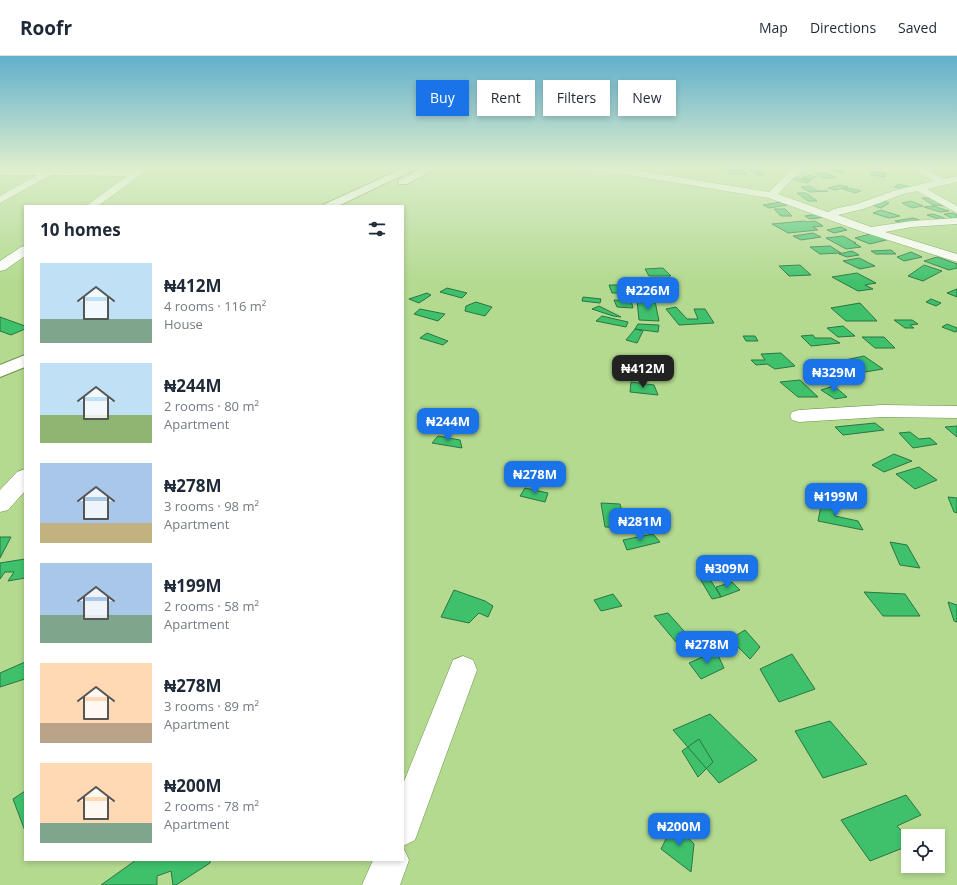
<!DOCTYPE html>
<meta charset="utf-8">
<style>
:root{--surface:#fff;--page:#f2f2f3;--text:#1f2937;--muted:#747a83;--line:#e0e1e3;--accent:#1a73e8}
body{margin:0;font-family:"Open Sans",sans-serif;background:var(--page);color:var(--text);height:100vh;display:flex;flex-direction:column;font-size:15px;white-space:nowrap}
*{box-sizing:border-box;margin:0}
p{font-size:13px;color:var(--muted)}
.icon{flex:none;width:22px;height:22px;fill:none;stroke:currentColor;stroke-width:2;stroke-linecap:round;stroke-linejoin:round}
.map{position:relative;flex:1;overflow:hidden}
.panel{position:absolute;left:24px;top:149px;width:380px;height:656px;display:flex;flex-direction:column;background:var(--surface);border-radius:0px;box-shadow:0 2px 6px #0003}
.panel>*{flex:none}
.hud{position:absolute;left:416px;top:24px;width:380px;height:36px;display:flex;gap:8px}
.tools{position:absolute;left:901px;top:773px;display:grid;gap:8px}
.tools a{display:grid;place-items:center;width:44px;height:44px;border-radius:0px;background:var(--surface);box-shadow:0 2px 6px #0003;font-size:20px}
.price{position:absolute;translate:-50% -34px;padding:0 9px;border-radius:8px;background:var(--accent);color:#fff;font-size:13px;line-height:26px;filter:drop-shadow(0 1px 2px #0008)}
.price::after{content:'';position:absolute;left:50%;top:24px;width:12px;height:9px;margin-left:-6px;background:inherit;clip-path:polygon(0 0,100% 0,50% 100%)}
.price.current{background:#222;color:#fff}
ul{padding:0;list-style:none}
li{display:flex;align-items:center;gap:12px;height:100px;padding:0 16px}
li span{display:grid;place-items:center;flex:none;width:112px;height:80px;border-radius:0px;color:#555}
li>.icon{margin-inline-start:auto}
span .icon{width:48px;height:48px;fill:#fffc;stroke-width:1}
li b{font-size:17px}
h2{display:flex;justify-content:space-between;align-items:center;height:48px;padding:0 16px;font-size:17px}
.chip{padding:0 14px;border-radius:0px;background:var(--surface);box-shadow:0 2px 6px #0003;font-size:14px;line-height:36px}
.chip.current{background:var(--accent);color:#fff}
header{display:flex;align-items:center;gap:24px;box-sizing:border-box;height:56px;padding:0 20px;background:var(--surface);border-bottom:1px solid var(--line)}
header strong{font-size:19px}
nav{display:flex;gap:22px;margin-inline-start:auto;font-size:14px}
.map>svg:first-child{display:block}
</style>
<header>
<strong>Roofr</strong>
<nav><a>Map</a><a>Directions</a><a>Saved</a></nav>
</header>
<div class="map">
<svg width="957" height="829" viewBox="0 0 957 829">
<rect width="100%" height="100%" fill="#b3da8f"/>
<path fill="#3fc16c" stroke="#2b7543" d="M721 111H744L747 114H724Z
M830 112 845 115 842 117 827 114Z
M749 113H756L764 119H756Z
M728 115H745L748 118H730Z
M872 115 886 117 885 121 871 119Z
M815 117H828L836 122H823Z
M809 119 817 121 809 124 802 122Z
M794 121 810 125 807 127 791 123Z
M899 128 914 132 910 134 894 131Z
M840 129 848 131 835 134 828 132Z
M810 130 818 135H828L810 136 801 131Z
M850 132 861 135 855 137 843 133Z
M797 137H806L817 145H808Z
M922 142H934L946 150 933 149Z
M881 144 889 147 881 152 872 149Z
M911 145 923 150 912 152 902 147Z
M781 146 787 149 769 152 763 149Z
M933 150 949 155 940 156 924 151Z
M774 153H785L792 160H781Z
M881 154 900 160 889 162 873 157Z
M953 157 957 159V163H953L944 158Z
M820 158 826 161 810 163 805 160Z
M933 158 947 163 941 164 927 159Z
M913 162 922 165 904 168 895 165Z
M804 165 807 166 815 165 823 170 813 171 818 174 788 177 772 168Z
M841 171 847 174 834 177 827 174Z
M813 177 821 181 801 184 793 180Z
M874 177 890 183 870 188 855 182Z
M843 180 856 187H854L861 191 846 193 826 182Z
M830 190 841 197 820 198 810 191Z
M891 194 896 198H876L871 195Z
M852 195 859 199 847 201 839 198Z
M911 196 922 201 904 205 897 201Z
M937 201 957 208V212L949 214 924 205Z
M859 202 875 210 860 213 843 205Z
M800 209 811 219 789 220 779 210Z
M924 209 942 215 923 225 908 220Z
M663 212 671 220H649L645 213Z
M857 217 876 227 865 229 873 233 858 235 832 221Z
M609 229H624L631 237H612Z
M447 232 467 237 462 242 440 236Z
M957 233V241L947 237Z
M427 237 431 239 419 247 409 243Z
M583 241 601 243 600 247 582 245Z
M931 243 941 247 936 250 926 246Z
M614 244 631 245 633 252 617 251Z
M637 244 655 245 659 265 639 264Z
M476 246 492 251 485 260 465 255 466 250Z
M860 247 877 265H846L831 252Z
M599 250 621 261 613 260 592 253Z
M676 251 687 263H698L694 253H705L714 267 679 269 666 253Z
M420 253 445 258 438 265 414 258Z
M602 260 628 266 626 271 596 265Z
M0 261 25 270V273L11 279 0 275Z
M894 264H912L918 268 910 269 914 272H905Z
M638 268 659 269 658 276 635 273Z
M947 268 957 272V275L955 276 942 271Z
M843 270 855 280 838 281 827 272Z
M635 273 643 275 637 287 626 284Z
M427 277 448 285 443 289 420 282Z
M813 279 815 282H831L840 287 811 290 801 280Z
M743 280H755L758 285H746Z
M862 281H884L895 292H875Z
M781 297 795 310 775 313 767 308 756 309 751 304H765L761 298Z
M864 300 883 313 853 318 836 306Z
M629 311 656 313 658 324 628 322 625 315Z
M800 324 818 341H798L780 326Z
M631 326 654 329 658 339 630 336Z
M834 330 847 341 835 343 821 334Z
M875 367 884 374 843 379 835 371Z
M957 370V381L945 371Z
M910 376 919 383 930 382 937 388 913 392 899 377Z
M438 380 460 384 462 392 432 387Z
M894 398 912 405 884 416 872 409Z
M919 411 937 424 915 433 896 418Z
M525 432 548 437 545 446 520 440Z
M948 441 957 442V457L954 456Z
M822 445 833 447 835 460 858 465 863 474 818 465Z
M601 447 620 448 627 472 605 471Z
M653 478 660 486 627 494 623 484Z
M0 481H11L0 502Z
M890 486 907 489 920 512 900 509Z
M25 503V522L8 525 14 516H5L0 523V507Z
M703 512 721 541 712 543 696 516Z
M732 526 740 534 721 541 716 531Z
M454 534 485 545 493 550 488 561 479 557 469 567 441 561Z
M864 536 905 538 920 560H883Z
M613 538 622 550 601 555 594 544Z
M948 546 957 549V566L954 565Z
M668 557 690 582 676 586 654 560Z
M745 574 760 591 750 603 730 583Z
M716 595 724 612 701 623 689 607Z
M792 598 815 633 779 646 760 613Z
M25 606V623L0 631V617Z
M710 658 757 704 719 727 673 674Z
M830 665 867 708 823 722 795 675Z
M699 683 713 706 698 721 682 695Z
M25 735V775L13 743Z
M906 739 921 759 897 770 908 782V790L870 805 841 764Z
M674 767 694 788 691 816 661 793Z
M136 804H210V807L176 829H173L171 815 157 820V829H101Z"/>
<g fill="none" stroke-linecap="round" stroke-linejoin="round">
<defs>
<path id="minor" d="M141 111 146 114 142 119 139 120 98 150H86L127 120 51 119 0 147V140L37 119H0V113L135 114Z
M564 111 623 112 769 136 792 113 798 111H812L811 113 798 117 778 138 828 156 834 153 857 148 896 134 934 125 907 111C921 111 931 115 944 123L957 120V126L927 133 957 150V157L917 135 903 138 863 153 838 159 871 171 912 165 957 162V168L912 171 885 176 957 198V206L863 176 769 142 623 118 568 114Z
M25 190V200L5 214 0 215V205L21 191Z
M882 349 957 350V362L882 361 799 366 792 364 790 360 792 356 799 354Z
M25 413V435L8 454 0 456V434L17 416Z
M463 600 473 604 477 614 415 784 403 790V728L453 604Z
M403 791 409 804 400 829H362L373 804H403Z"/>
<path id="highway" d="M406 111H419L338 150H323L325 148Z
M426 111H439L407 128H399L398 126 399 124Z
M25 299V311L0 321V309Z"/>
</defs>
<use href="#minor" stroke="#6d9149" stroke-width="1"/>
<use href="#highway" stroke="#6d9149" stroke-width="2"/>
<use href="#minor" fill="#fff" fill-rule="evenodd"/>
<use href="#highway" fill="#fff" fill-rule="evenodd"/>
</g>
<linearGradient id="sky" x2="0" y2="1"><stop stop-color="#61afcc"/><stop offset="0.49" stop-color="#ddeecd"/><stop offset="1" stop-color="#ddeecd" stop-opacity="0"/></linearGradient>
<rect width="957" height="227" fill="url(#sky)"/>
</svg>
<div class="tools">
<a><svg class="icon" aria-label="locate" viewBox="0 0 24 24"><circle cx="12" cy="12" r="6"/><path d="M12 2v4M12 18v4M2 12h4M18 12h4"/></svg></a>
</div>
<b class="price" style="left:648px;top:255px">₦226M</b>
<b class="price current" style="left:643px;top:333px">₦412M</b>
<b class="price" style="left:834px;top:337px">₦329M</b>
<b class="price" style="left:448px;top:386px">₦244M</b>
<b class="price" style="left:535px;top:439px">₦278M</b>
<b class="price" style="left:836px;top:461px">₦199M</b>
<b class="price" style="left:640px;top:486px">₦281M</b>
<b class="price" style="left:727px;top:533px">₦309M</b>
<b class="price" style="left:707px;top:609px">₦278M</b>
<b class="price" style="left:679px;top:791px">₦200M</b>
<div class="hud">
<a class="chip current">Buy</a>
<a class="chip">Rent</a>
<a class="chip">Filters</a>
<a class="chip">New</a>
</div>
<section class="panel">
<h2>10 homes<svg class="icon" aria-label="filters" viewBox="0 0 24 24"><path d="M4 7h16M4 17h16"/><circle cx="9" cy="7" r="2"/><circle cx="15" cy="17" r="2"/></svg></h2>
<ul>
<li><span style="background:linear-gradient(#bfe0f5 70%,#7fa58c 0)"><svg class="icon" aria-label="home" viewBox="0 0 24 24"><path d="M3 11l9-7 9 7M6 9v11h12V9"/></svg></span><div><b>₦412M</b><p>4 rooms · 116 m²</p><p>House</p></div></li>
<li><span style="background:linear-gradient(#bfe0f5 65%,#8fb573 0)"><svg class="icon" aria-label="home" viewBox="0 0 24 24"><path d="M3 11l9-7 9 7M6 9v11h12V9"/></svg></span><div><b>₦244M</b><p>2 rooms · 80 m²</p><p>Apartment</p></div></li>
<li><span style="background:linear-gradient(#a9c7e8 75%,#c2b280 0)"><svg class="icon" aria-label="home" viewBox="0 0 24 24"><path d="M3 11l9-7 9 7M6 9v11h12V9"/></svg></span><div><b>₦278M</b><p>3 rooms · 98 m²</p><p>Apartment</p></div></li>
<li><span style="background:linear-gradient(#a9c7e8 65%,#7fa58c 0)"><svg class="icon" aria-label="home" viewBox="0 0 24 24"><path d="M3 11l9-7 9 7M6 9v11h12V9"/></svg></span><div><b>₦199M</b><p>2 rooms · 58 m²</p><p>Apartment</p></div></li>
<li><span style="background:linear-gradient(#ffd9b3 75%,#b9a48a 0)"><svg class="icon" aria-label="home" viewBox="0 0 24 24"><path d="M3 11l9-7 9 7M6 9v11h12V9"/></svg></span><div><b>₦278M</b><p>3 rooms · 89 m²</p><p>Apartment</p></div></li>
<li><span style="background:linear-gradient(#ffd9b3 75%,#7fa58c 0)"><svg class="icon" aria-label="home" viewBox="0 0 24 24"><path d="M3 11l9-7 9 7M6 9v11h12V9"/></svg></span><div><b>₦200M</b><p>2 rooms · 78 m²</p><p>Apartment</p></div></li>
</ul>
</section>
</div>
